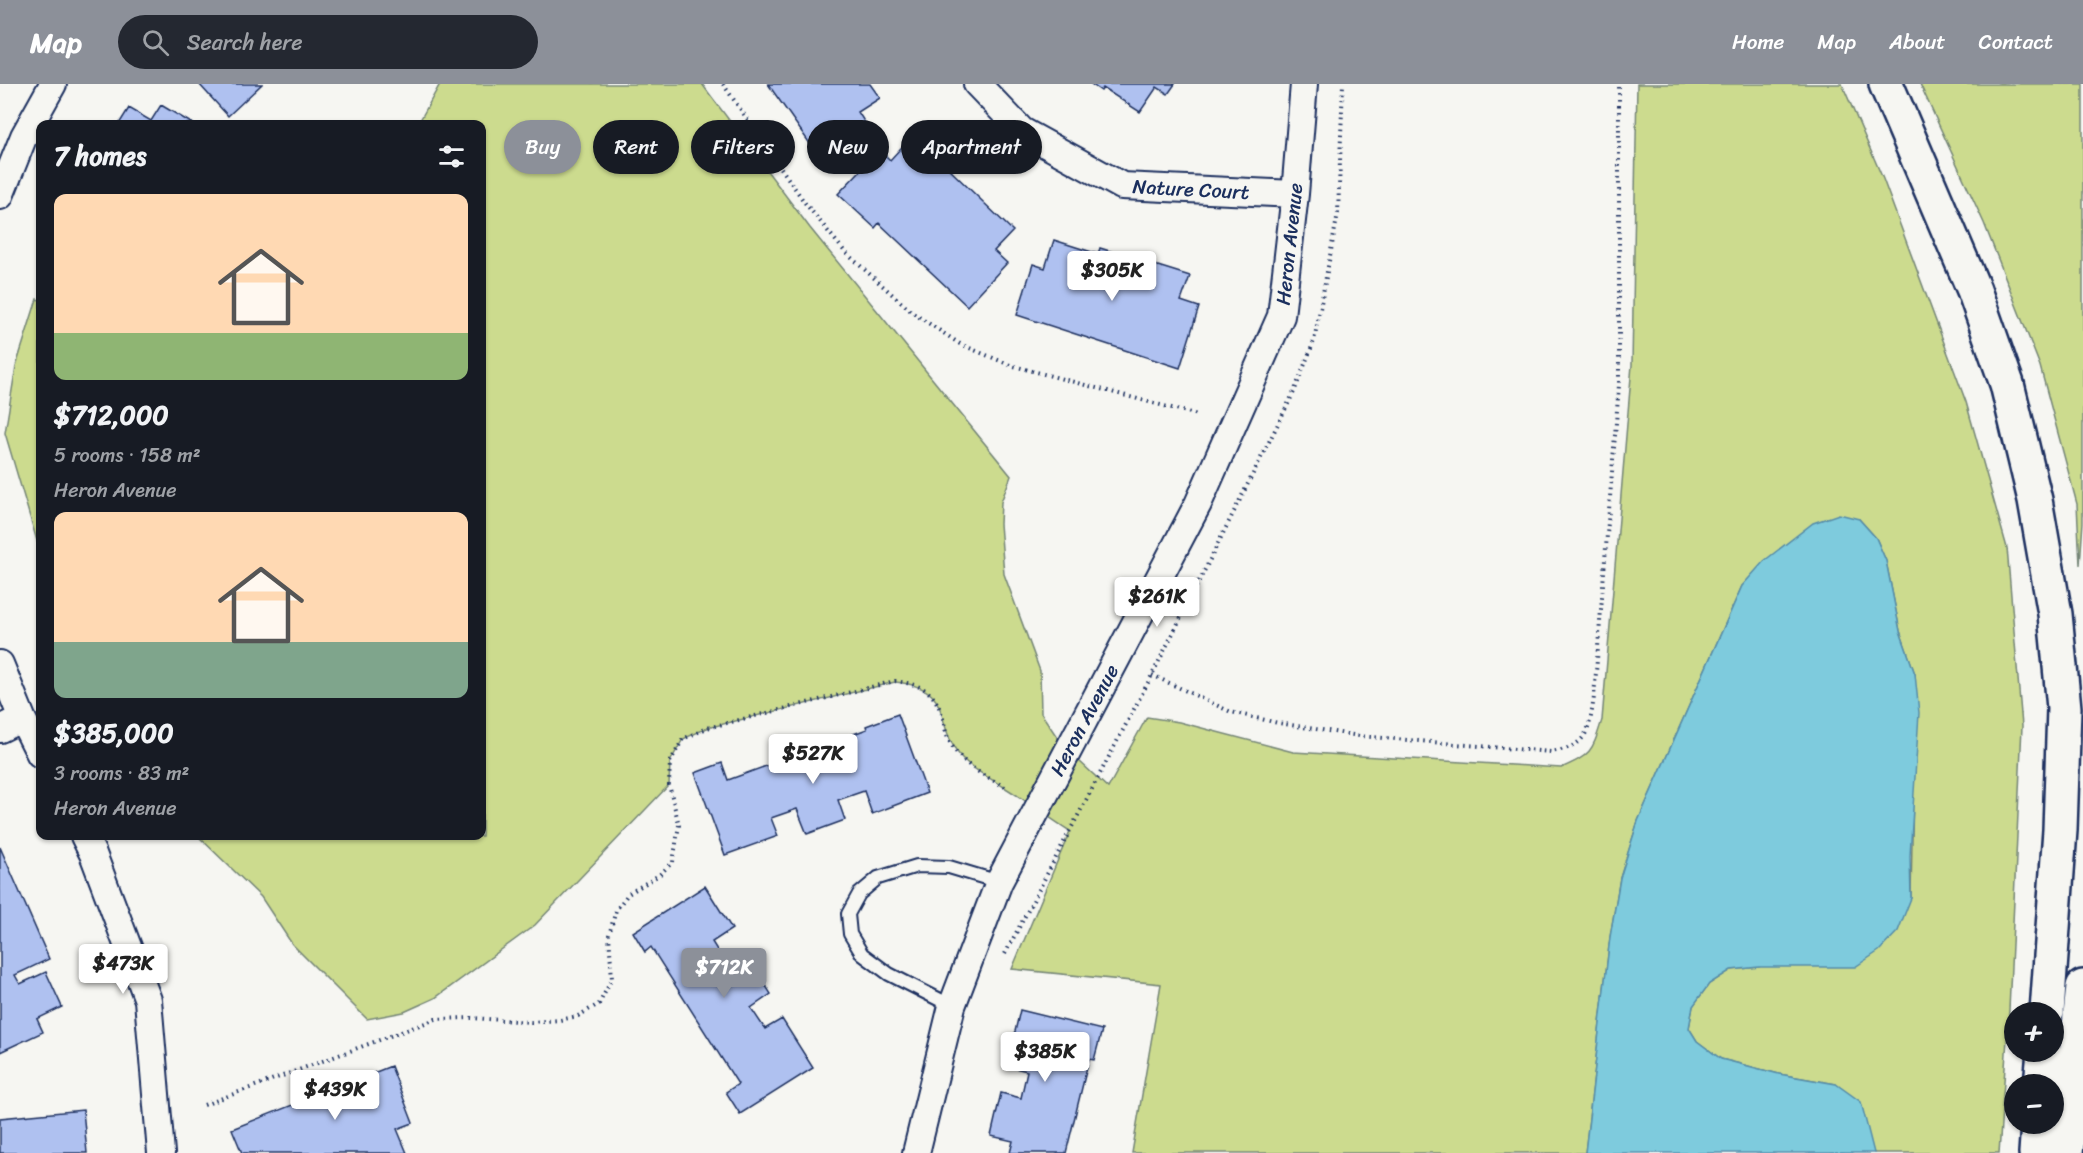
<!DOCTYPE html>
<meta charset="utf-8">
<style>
:root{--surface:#171b24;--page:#242831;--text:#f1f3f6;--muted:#9ea1a6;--accent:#8c9099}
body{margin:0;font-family:Sriracha,sans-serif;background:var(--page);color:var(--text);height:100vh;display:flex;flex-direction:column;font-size:22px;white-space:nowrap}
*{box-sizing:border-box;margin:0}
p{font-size:20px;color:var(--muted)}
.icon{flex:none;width:33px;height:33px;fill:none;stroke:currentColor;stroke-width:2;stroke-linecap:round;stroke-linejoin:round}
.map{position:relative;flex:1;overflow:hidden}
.drawer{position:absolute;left:36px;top:36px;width:450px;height:720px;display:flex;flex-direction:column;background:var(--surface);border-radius:12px;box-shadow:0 2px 4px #0004}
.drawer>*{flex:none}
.top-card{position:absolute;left:504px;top:36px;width:570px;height:54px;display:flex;gap:12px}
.buttons{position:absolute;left:2004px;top:918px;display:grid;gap:12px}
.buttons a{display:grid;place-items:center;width:60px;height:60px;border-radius:50%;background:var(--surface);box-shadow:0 2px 4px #0004;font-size:30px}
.price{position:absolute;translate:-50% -51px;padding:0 14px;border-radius:6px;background:#fff;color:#222;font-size:20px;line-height:39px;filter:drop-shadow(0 2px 3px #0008)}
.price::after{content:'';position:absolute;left:50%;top:36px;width:18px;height:14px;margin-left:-9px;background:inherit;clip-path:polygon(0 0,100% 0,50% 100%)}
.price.on{background:var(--accent);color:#fff}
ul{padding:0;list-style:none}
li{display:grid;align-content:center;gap:12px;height:318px;padding:0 18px}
li span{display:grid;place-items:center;height:186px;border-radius:12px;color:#555}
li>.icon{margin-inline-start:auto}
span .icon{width:108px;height:108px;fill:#fffc;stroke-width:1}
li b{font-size:26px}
h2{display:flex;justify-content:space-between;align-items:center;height:72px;padding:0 18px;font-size:26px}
.tag{padding:0 21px;border-radius:27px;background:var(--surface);box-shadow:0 2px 4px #0004;font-size:21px;line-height:54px}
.tag.on{background:var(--accent);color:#fff}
header{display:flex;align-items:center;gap:36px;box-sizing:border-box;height:84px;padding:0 30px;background:var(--accent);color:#fff}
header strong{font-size:28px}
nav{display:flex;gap:33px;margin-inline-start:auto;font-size:21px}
.search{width:420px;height:54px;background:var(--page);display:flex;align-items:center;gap:15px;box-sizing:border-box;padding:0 21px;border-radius:33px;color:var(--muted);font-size:22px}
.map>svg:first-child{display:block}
</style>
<header>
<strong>Map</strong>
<div class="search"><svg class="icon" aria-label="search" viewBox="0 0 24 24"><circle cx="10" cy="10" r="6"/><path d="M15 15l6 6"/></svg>Search here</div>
<nav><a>Home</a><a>Map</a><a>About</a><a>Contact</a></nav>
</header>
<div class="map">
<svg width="2083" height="1069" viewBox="0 0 2083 1069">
<rect width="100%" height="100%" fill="#f6f6f2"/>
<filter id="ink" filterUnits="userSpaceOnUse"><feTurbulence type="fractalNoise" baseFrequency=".0167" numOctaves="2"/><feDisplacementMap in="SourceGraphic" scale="12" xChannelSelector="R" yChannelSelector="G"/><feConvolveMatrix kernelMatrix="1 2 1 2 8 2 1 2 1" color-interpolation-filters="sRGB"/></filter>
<g filter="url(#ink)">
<path fill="#ccdb8e" stroke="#748576" stroke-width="1.5" d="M440 0H702L810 144 1011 392 1001 418 1000 440 1004 490 1040 587 1041 629 1063 662 1108 704 1147 633 1179 638 1293 668 1561 684C1592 670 1592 668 1602 636L1632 281 1637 0H1842L1883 95 1966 318 2007 464 2022 642 2009 926 1999 1069H1874L1836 1000 1779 990 1721 975 1697 957 1689 944 1693 922 1709 900 1731 886 1759 883 1911 814 1915 590 1900 547 1886 477 1876 454 1859 435 1742 502 1638 737 1620 794 1610 853 1585 1069H1132L1161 900 1012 885 1070 747C1048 733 1027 717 1004 703 990 694 974 687 962 674 931 639 957 604 895 598L707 644 683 655 670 678 669 701 535 841 435 914 404 928 367 935 292 860 261 813 198 752H482V40H418Z
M1920 0H2083V438L2080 481 2077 420 2040 282 1984 139Z
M37 215 40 216V467L5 349 16 282Z"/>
<path fill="#7ecbdd" stroke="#568daa" stroke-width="1.5" d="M1839 430 1859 435 1876 454 1886 477 1900 547 1915 590 1919 629 1910 772 1911 814 1898 847 1879 867 1855 883H1759L1731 886 1709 900 1693 922 1689 944 1697 957 1721 975 1779 990 1836 1000 1861 1018 1874 1069H1585L1610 853 1620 794 1638 737 1742 502 1764 477 1813 439Z"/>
<path fill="#afc1f0" stroke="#1b2f5e" stroke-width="1.5" d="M199 0H262L228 32Z
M768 0H870L880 14 858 28 867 42 820 74Z
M1091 0H1175L1168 10 1157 3 1140 28 1103 4 1101 7Z
M161 21 193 40H119L129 24 151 37Z
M911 53 944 84 946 82 1013 147 994 167 1007 179 967 222 879 139 875 144 838 110 880 66 890 76Z
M1054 156 1098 170 1100 164 1190 192 1181 217 1199 223 1180 284 1017 231 1033 180 1045 184Z
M898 630 927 709 872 730 864 707 838 716 845 736 807 750 797 725 771 734 778 752 725 771 695 689 722 679 728 696 867 645 866 642Z
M0 763 49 875 15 891 20 900 46 888 62 923 37 935 43 948 0 968Z
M705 802 732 845 712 858 730 887 749 875 771 910 751 924 765 945 782 935 813 984 740 1030 726 1008 738 1000 651 863 645 868 633 848Z
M1020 926 1102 946 1094 976 1089 975 1066 1069H1010L1013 1057 991 1052 1001 1009 1021 1014 1027 987 1007 982Z
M391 982 413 1039 397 1045 407 1069H242L232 1045Z
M83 1026 87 1069H0V1034Z"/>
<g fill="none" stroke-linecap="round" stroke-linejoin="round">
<defs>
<path id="service" d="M952 922 889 890 862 870 850 850 848 830 859 810 878 794 917 782 949 783 999 798"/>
<path id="minor" d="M977 0 1022 47 1122 102 1295 110
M0 112 24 52 53 0
M0 580 22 634 40 670
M0 645 22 634
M84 752 93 770 148 916 161 1069
M916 1069 952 922 999 798 1198 420 1281 232 1295 110 1304 0"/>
<path id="motorway" d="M1886 0 1974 206 2007 300 2035 416 2055 530 2064 624 2060 746 2047 928
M2041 1000 2044 968
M2036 1069 2038 1040
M2066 1069 2083 903"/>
</defs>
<use href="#service" stroke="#1b2f5e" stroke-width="16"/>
<use href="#minor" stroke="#1b2f5e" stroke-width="30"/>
<use href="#motorway" stroke="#1b2f5e" stroke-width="38"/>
<path stroke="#1b2f5e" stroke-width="4" stroke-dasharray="1.5 4.5" stroke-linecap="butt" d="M723 0 805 119 845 168 913 229 960 260 1010 281 1198 331
M1152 591 1231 628 1278 639 1359 652 1551 668C1589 662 1589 646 1594 613L1619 301V0
M1005 870 1152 591 1294 308 1314 257 1338 129 1343 0
M204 1021 436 935 472 934 531 938 560 936 578 932 599 920 612 895 609 851 616 826 628 810 659 791 673 778 679 741 669 701 670 678 683 655 707 644 895 597C925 601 936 608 944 638 945 645 947 654 951 660 962 681 985 692 1005 703"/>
<use href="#service" stroke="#f6f6f2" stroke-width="12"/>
<use href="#minor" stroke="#f6f6f2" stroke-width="26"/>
<use href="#motorway" stroke="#f6f6f2" stroke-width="33"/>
</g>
</g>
<g text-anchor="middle" stroke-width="4.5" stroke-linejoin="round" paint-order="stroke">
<g font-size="20" fill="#1b2f5e" stroke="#f6f6f2">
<text transform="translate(1191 105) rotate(3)" y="7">Nature Court</text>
<text transform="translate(1289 160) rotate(-84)" y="7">Heron Avenue</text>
<text transform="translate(1084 636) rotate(-62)" y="7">Heron Avenue</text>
</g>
</g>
</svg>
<div class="buttons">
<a>+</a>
<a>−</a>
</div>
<b class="price" style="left:1112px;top:218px">$305K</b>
<b class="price" style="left:1157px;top:544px">$261K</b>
<b class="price" style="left:813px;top:701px">$527K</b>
<b class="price" style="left:123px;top:911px">$473K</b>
<b class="price on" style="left:724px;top:915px">$712K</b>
<b class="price" style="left:1045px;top:999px">$385K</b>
<b class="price" style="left:335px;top:1037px">$439K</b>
<div class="top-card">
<a class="tag on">Buy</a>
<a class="tag">Rent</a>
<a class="tag">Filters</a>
<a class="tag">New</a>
<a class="tag">Apartment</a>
</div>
<section class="drawer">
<h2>7 homes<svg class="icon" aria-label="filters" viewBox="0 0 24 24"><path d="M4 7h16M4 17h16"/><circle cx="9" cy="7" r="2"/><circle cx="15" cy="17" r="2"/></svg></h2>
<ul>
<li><span style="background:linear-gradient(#ffd9b3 75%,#8fb573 0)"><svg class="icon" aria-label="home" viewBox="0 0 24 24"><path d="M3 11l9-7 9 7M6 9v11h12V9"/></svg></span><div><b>$712,000</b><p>5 rooms · 158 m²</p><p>Heron Avenue</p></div></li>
<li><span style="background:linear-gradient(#ffd9b3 70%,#7fa58c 0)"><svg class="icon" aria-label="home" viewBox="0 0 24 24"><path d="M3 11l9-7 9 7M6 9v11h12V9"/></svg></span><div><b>$385,000</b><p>3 rooms · 83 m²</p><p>Heron Avenue</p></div></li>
</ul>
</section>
</div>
